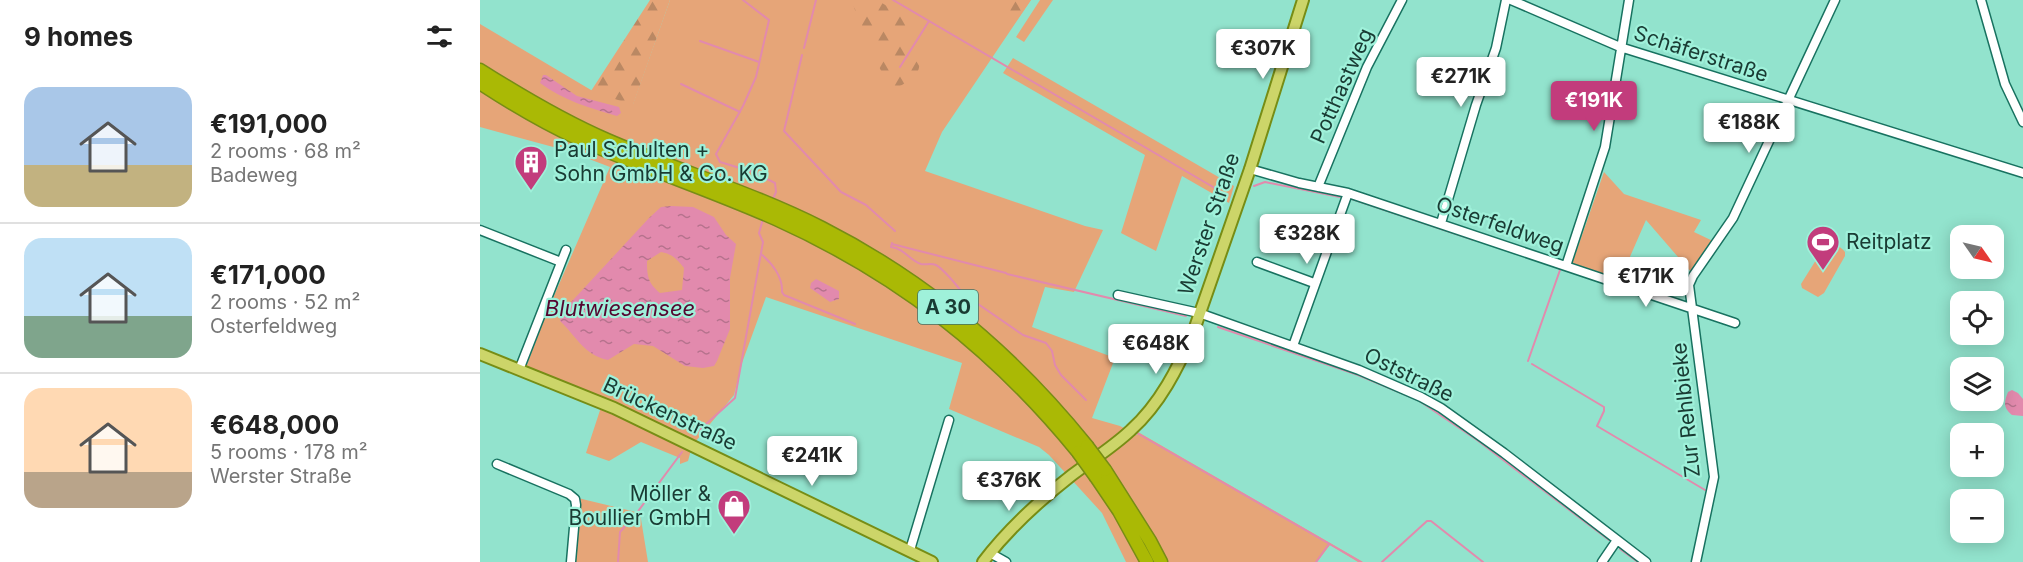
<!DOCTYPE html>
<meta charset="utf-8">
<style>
:root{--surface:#fff;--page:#f6f6f6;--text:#222;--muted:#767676;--line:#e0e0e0;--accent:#c23c7c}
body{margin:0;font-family:Inter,sans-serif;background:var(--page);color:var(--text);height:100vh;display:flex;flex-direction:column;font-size:22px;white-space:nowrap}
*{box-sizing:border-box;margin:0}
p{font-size:20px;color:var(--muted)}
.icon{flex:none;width:33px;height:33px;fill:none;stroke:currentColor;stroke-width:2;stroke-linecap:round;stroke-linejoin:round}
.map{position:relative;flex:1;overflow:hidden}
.side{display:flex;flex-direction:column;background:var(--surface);width:480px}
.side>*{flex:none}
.needle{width:39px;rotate:124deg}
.tools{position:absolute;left:1470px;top:225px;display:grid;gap:12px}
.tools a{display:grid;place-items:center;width:54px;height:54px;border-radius:12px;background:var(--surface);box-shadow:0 3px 15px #0003;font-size:30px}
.price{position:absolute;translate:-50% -51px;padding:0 14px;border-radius:6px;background:#fff;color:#222;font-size:20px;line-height:39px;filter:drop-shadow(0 2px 3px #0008)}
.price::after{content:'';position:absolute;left:50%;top:36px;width:18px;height:14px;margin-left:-9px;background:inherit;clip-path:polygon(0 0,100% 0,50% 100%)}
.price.active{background:var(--accent);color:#fff}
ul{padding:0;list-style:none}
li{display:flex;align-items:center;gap:18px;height:150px;padding:0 24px}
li+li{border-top:2px solid var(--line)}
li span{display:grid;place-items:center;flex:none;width:168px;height:120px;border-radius:18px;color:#555}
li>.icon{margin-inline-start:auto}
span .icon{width:72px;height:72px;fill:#fffc;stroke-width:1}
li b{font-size:26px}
h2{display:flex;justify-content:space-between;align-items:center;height:72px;padding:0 24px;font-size:26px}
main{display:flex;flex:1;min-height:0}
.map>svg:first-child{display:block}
</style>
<main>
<section class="side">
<h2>9 homes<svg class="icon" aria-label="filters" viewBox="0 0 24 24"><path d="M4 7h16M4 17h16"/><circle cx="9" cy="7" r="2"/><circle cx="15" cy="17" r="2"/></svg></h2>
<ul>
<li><span style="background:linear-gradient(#a9c7e8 65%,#c2b280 0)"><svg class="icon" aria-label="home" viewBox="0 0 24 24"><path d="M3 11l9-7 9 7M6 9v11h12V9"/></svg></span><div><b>€191,000</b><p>2 rooms · 68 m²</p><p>Badeweg</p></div></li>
<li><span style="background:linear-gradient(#bfe0f5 65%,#7fa58c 0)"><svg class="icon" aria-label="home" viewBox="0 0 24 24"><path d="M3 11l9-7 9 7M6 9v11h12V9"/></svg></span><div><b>€171,000</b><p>2 rooms · 52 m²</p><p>Osterfeldweg</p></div></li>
<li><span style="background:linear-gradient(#ffd9b3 70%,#b9a48a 0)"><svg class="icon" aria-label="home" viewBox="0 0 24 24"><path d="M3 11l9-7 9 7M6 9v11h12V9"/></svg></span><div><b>€648,000</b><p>5 rooms · 178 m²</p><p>Werster Straße</p></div></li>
</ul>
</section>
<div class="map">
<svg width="1543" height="562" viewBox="0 0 1543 562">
<defs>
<pattern id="forest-firs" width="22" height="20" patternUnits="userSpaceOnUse" patternTransform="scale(1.5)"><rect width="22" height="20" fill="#e6a578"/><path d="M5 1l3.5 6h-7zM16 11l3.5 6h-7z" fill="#ba8863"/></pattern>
<pattern id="water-ripples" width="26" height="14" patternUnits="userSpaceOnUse" patternTransform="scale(1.5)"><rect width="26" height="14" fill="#e28aad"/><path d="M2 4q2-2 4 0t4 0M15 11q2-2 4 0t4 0" fill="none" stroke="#b6728d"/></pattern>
</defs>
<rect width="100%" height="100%" fill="#92e3cd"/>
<path fill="#e6a578" d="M190 0H551L462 132 445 171 605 226 623 230 594 292 565 287 552 327 635 358 612 418 640 426 657 435 658 432 883 562H878L850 545 837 562H646L622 513 569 455 559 447 469 409 482 363 286 297 262 363 254 395 216 441 211 450 208 461 200 464V458L161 442 129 461 106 453 124 398 46 367 67 312 130 167 88 151 0 127V24L111 90 153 104Z
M560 0H573L544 42 536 37Z
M533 58 754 186 749 203 702 176 676 251 641 233 665 155 523 73Z
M1124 172 1144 194 1221 220 1214 232 1235 242 1211 272 1166 220 1139 282 1092 264Z
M1346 244C1354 243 1360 246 1365 252V256L1344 293 1338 297 1322 288 1321 284Z
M98 498 160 513 168 562H93Z"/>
<path fill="url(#forest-firs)" d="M170 0H190L153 105 111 91Z
M372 0H397L430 20V33L426 46 428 52 439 59C442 74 430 81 418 87V91L428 95 429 99 425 100 401 88 402 84 410 86 412 83C395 70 395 50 385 32 380 20 375 13 372 0Z
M504 0H551L537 20Z"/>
<path fill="url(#water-ripples)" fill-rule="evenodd" d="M63 75H66L97 96 139 107 141 113 137 116C109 108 83 100 60 83Z
M191 206 213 207 234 217 246 235 256 244 250 278V329L237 361 234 366 223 368 205 366 173 346 154 344 128 360C104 355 97 337 80 321L81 313 169 218 181 207ZM181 252C192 254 197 259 204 268L202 290 180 293C168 283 167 276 167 261Z
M336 279 359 291V299L350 302 330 288 331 283Z
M1532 390 1538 393 1543 399V416L1532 415C1523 408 1524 402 1528 392Z"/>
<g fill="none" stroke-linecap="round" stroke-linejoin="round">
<path stroke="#e28aad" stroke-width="2" d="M263 0 289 20 276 77 263 106 236 154 240 162 273 172 295 183 296 192 292 201
M413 0 745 194
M220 41 279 62
M324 48 336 0
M322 55 304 131 361 192 386 205 415 231
M420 67 449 21
M201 84 260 112
M774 186 785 182 860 197
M872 199 994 240
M412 243 411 247C424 248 429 260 441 264 446 265 451 263 456 265 462 268 478 286 482 293L543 335 566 343 572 351 575 365 581 375 606 400
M412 244 526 273
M281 254C292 263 303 277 302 292L304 295 375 324
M527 274 706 316
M738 327 878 375 938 400 997 440 1129 540
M1048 361 1080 270 1079 268
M1052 364 1124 407V411L1117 426 1225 490
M657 433 881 562
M214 435 255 398 283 242 279 233 283 219
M1140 549 1158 562
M138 562 140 532 156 514 202 452
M836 562 849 544
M902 562 947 521H951L1003 562"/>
<defs>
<path id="minor" d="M1031 0 1140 47 1543 173
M1501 0 1525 84 1543 122
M770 169 819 183 868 193 1255 323
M838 187 887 67 922 0
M961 223 996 105 1016 48 1026 0
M0 230 81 262
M777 262 834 283
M1086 266 1125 147 1149 0
M638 295 719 313 879 370 941 397 961 408 1024 453 1166 562
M813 346 868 193
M39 370 86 250
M17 464 89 494 95 499 96 505 91 562
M430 550 469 420
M510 553 526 562
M1122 562 1137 540
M1216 562 1234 477 1209 285 1213 276 1253 218 1355 0"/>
<path id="major" d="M0 354 134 408 452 562
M503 562C528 529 560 500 592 475 612 460 633 447 651 430 680 404 698 368 713 333L770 169 823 0"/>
<path id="highway" d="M0 70C41 96 83 121 127 140 198 171 273 193 342 228 446 281 534 355 607 446
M0 83C32 104 64 123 99 139 163 168 231 190 296 219 418 274 514 349 598 452
M625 470 670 541 681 562
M616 477 639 511 667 562"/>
</defs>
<use href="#minor" stroke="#187260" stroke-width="11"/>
<use href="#major" stroke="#778d15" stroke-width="14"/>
<use href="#highway" stroke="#778d15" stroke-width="15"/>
<use href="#minor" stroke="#fff" stroke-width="8"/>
<use href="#major" stroke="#ccd569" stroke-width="10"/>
<use href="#highway" stroke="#aab905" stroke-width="12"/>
<defs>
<path id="highway-bridge" d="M607 446 625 470
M598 452 616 477"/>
</defs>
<use href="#highway-bridge" stroke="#778d15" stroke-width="15" stroke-linecap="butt"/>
<use href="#highway-bridge" stroke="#aab905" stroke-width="12"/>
</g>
<defs>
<symbol id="building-pin" viewBox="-11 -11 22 30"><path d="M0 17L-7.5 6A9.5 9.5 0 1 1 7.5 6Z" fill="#c23c7c" stroke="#9ff1da"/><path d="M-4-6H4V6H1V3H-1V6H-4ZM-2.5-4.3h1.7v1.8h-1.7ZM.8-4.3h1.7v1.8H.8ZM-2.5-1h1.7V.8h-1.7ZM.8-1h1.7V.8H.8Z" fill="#fff"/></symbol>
<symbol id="stadium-pin" viewBox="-11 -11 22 30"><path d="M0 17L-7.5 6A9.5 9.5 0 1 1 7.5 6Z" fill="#c23c7c" stroke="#9ff1da"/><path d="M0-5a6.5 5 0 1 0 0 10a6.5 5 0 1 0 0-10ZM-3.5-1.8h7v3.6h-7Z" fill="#fff"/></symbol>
<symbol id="shop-pin" viewBox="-11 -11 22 30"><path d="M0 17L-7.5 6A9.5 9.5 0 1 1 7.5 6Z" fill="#c23c7c" stroke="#9ff1da"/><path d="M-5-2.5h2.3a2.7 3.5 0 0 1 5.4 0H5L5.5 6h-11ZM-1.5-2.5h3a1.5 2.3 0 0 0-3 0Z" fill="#fff"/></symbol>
</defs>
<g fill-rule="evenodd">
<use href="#building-pin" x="32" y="143" width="38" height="52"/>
<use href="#stadium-pin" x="1324" y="223" width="38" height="52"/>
<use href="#shop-pin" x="235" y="487" width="38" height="52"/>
</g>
<g text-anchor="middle" stroke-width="4.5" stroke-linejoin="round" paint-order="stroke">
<rect fill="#9ff1da" stroke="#417265" stroke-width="1.5" x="438" y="290" width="60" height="34" rx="4.5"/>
<g font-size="20" font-weight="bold" fill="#193b33">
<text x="468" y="314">A 30</text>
</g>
<g font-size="21" fill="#193b33" stroke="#9ff1da">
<text transform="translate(1221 54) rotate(18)" y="7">Schäferstraße</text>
<text transform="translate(862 86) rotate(-66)" y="7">Potthastweg</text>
<text transform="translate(729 224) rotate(-71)" y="7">Werster Straße</text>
<text transform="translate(1020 225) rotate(19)" y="7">Osterfeldweg</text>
<text transform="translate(929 375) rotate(26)" y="7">Oststraße</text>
<text transform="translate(1206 410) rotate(-96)" y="7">Zur Rehlbieke</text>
<text transform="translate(190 414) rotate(25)" y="7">Brückenstraße</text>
</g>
<g font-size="21" fill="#193b33" stroke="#9ff1da" text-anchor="start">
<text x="74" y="157">Paul Schulten +<tspan x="74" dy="24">Sohn GmbH &amp; Co. KG</tspan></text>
<text x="1366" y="249">Reitplatz</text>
<text x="231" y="501" text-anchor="end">Möller &amp;<tspan x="231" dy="24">Boullier GmbH</tspan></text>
</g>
<g font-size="22" font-style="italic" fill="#550630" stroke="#9ff1da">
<text x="140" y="316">Blutwiesensee</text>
</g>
</g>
</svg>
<div class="tools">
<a><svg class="needle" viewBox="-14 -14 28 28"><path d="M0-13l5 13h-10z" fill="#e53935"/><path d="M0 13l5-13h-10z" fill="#767676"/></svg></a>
<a><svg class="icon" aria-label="locate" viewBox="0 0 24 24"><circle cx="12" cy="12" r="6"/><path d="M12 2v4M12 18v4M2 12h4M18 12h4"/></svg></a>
<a><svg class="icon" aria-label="layers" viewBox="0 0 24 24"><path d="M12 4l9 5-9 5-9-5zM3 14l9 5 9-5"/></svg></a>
<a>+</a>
<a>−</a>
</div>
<b class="price" style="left:783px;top:80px">€307K</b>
<b class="price" style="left:981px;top:108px">€271K</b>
<b class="price active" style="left:1114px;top:132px">€191K</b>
<b class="price" style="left:1269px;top:154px">€188K</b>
<b class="price" style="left:827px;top:265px">€328K</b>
<b class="price" style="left:1166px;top:308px">€171K</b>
<b class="price" style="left:676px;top:375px">€648K</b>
<b class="price" style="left:332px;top:487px">€241K</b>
<b class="price" style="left:529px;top:512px">€376K</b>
</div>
</main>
